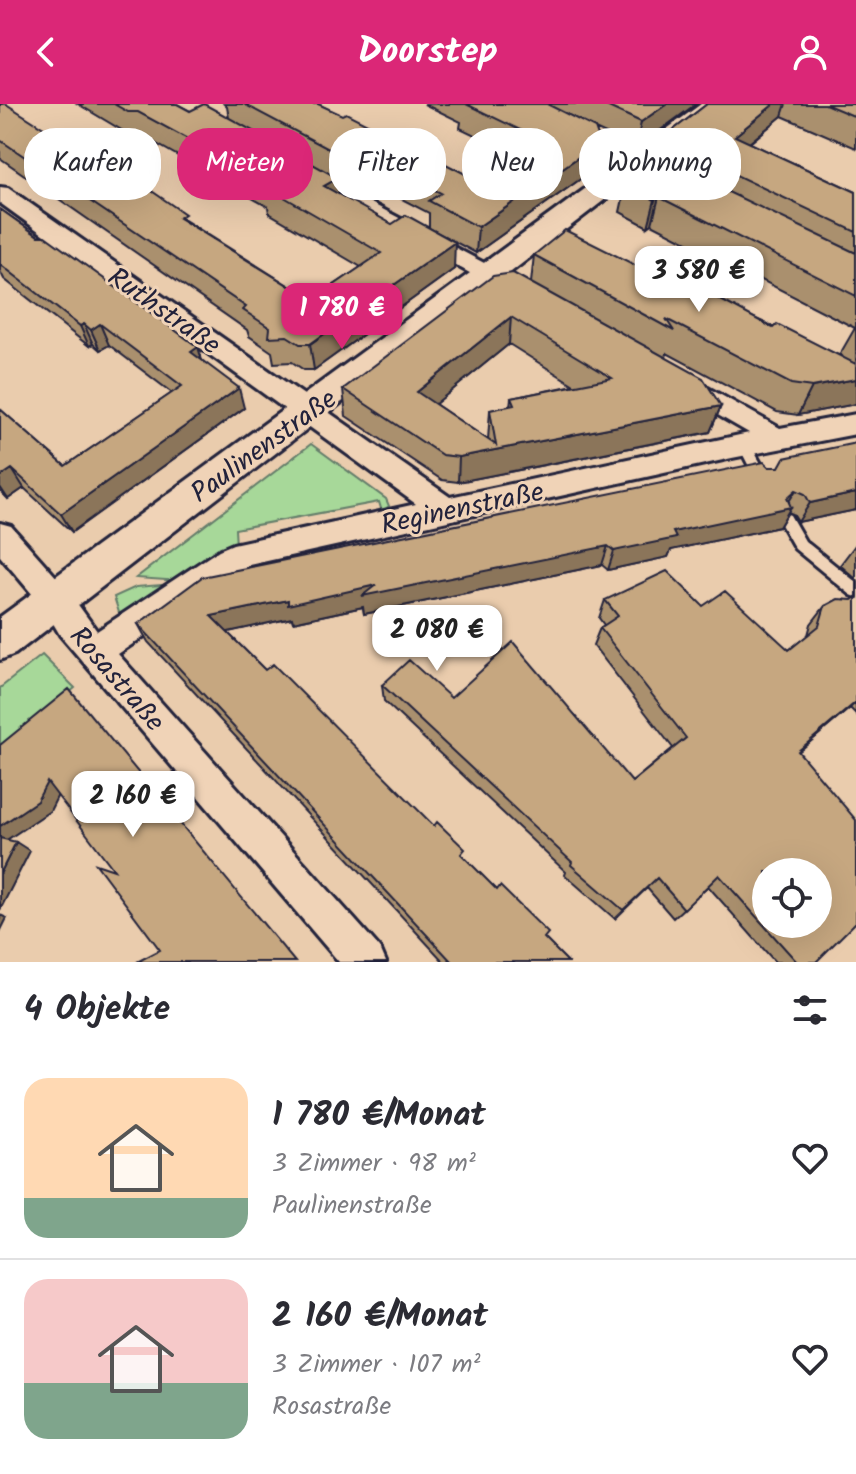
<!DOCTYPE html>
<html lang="de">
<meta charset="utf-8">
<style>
:root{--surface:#fff;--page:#f7f7f7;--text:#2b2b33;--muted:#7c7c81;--line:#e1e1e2;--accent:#db2777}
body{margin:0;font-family:Kalam,sans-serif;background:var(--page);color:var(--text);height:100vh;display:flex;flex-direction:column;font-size:30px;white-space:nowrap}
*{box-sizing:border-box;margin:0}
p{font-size:26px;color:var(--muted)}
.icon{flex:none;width:44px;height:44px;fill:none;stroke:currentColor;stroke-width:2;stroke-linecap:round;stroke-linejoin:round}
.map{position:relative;height:858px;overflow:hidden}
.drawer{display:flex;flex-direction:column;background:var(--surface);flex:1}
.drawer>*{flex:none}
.top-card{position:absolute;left:24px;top:24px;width:808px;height:72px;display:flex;gap:16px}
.fabs{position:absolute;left:752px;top:754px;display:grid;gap:16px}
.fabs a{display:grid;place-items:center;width:80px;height:80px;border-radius:50%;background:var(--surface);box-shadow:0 8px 32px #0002;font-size:40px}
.price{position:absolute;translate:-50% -68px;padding:0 18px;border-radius:16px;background:#fff;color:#222;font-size:26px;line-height:52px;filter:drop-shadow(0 2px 4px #0008)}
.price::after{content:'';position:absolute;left:50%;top:48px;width:24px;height:18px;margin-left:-12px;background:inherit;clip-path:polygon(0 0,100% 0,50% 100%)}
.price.selected{background:var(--accent);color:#fff}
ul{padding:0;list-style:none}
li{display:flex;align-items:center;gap:24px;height:200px;padding:0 24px}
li+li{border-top:2px solid var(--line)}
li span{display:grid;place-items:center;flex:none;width:224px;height:160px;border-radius:24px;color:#555}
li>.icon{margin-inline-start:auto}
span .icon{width:96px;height:96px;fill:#fffc;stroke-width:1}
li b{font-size:34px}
h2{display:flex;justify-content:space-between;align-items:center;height:96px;padding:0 24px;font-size:34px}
.pill{padding:0 28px;border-radius:32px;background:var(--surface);box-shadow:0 8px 32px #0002;font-size:28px;line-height:72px}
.pill.selected{background:var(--accent);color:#fff}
header{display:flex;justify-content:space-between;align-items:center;height:104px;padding:0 24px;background:var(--accent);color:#fff;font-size:36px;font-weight:800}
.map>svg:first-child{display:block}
</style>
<header><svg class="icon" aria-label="back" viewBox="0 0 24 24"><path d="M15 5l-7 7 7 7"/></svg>Doorstep<svg class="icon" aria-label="person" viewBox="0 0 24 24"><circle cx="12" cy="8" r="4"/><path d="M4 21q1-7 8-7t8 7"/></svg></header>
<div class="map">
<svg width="856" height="858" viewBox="0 0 856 858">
<rect width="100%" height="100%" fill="#eaccad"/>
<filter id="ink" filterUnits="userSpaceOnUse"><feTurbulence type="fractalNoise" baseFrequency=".0125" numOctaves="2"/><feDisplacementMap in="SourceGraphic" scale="16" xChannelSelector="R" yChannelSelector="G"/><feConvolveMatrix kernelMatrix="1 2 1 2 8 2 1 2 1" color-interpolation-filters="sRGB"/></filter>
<g filter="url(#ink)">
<path fill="#a7d899" stroke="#647d6a" stroke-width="2" d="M311 340 386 395 389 402 382 408 379 398 235 425 236 442 181 477 136 474Z
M161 481 160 488 123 521 114 493 136 483Z
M42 551 75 584 0 646V584Z"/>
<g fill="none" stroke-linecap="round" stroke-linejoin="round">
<defs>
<path id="service" d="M744 336 749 338 768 372 770 376 768 380H758L738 341Z
M785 409 790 411 805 437 856 478V493L851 491 795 445 778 415 780 411Z"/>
<path id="minor" d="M499 0H524L690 81 693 86 682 92 674 91Z
M303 63 522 179 526 184 522 189H506L296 73 293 69Z
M0 83 8 84 450 393 749 329 676 287 672 280 676 273 685 271 780 324 856 310V330L732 354 249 461 118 550 380 844 386 858H339L60 531 44 504 0 452V419L11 422 66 484 97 527 219 446 233 440 416 400 0 99Z"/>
<path id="tertiary" d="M701 0H729L15 550 0 556V513Z"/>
</defs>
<use href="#service" stroke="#22223b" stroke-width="6"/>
<use href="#minor" stroke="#22223b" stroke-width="6"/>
<use href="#tertiary" stroke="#22223b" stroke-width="6"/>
<use href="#service" fill="#f0d3b7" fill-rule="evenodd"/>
<use href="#minor" fill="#f0d3b7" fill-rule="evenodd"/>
<use href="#tertiary" fill="#f0d3b7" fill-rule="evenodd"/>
</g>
<path fill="#aa906e" stroke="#22223b" stroke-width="2" fill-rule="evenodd" d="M0 0 312 196 361 163 269 109 268 103 146 34H135L78 0H177L190 7 229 14 227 3 224 0H318L483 79 521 53 460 24 461 18 424 0H696L636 44 595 25 600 38 596 64 476 149 429 124V109L373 80 361 87 338 74 339 90 454 165 314 266H304L292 258 274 259 272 248 249 232 247 226 0 54Z
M707 0H856V44L782 12 750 39 856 88V300L798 311 777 308 667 249 666 254 721 302 710 328 458 378 442 376 346 312 343 285 531 179 534 151 651 169 843 253 840 250 855 224 652 120 648 123 620 108 626 81 663 57 661 56 668 30ZM509 240 574 281 511 294 510 302 490 306 488 336 435 300Z
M0 105 198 243 201 256 244 304 72 428 24 384 8 395 0 387V305L65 362 172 289 109 241 100 246 93 240 89 242 4 175 0 167Z
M856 339V406L798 418 793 410 788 408 779 423 671 446 668 453 608 466 602 461 364 510 363 503 293 518 292 514 227 528 265 566 464 753 568 858H444L148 538 138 520 769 363H779Z
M856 440V475L840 461Z
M856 493V610L850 604 798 648 816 858H775L708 782 673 814 647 784 615 815 565 771 566 768 384 597 382 581 451 594 632 678 673 644 593 541 600 524 604 521 599 514 605 496 703 502 789 546 808 531 811 520 825 502 852 496Z"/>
<path fill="#8b755a" stroke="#22223b" stroke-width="2" d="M667 0H696L636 44 641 18Z
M774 0H786L782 12 726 58 735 32Z
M600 38 596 64 476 149 478 123Z
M371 53 373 80 361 87 359 61Z
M338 74 340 100 324 82Z
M659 93 652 120 648 123 655 96Z
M455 138 454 165 314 266 310 240Z
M511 213 509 240 418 314 417 288Z
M84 220 93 240 89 242 80 222Z
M100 220 109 241 100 246 91 226Z
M198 243 204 263 191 248Z
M856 275V300L798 311 812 283Z
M239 284 244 304 72 428 61 410Z
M721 302 710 328 458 378 459 353Z
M12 365 24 384 8 395 0 383V373Z
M796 386 785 404 791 403 779 423 671 446 668 453 608 466 614 447 673 428 787 394Z
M856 389V406L798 418 810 399Z
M608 442 602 461 364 510 363 503 293 518 292 514 219 530 211 512 288 496Z
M856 598 850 604 783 661 798 647Z
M47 678 59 689 50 707 2 739 0 738V722Z
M16 738 30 747 0 806V770Z
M0 811 7 814 0 828Z"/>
<path fill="#c6a780" stroke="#22223b" stroke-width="2" fill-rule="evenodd" d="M0 0H6L111 67 117 64 130 72 185 110 179 114 312 196 381 149 265 82 269 79 138 8H128L114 0H177L190 7 204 0 338 74 324 82 392 120 406 111 455 138 310 240H300L287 232 269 233 270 224 243 206 246 203 0 36Z
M244 0H318L342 11 346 9 483 79 545 38 466 0H547L595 24 600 38 478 123 429 97 441 89 371 53 359 61Z
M602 0H667L641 18Z
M707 0H774L735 32 856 88V128L681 45 689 40 668 30Z
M825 0H856V13Z
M663 57 856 149V192L659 93 655 96 626 81Z
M0 105 38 132H45L198 243 191 248 239 284 61 410 12 365 0 373V305L65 362 182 282 100 220 91 226 84 220 80 222 0 160Z
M565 126 651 169 656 165 719 195 773 224 777 220 856 260V275L812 283 791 280 666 215 674 227 534 151Z
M513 169 703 274 721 302 459 353 442 351 343 285 493 172ZM511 213 612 274 511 294 514 301 490 306 496 341 417 288Z
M856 339V389L810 399 805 390 796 386 787 394 791 403 673 428 676 434 614 447 608 442 362 492 376 481 288 501V496L211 512 265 566 273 560 434 722 437 718 465 745 461 750 497 786 500 782 548 829 544 834 568 858H452L138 520 202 473 764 358 769 363H779L784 354Z
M667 467 703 502 725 487 789 546 819 522 825 502 838 495 852 496 856 493V598L798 647 856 716V818L816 858H797L719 771 684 805 657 774 623 806 571 761 572 758 382 581 409 556 451 594 513 538 632 678 686 634 600 524 618 512 605 496ZM766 768H818V820H766Z
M69 585 295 858H137L160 846 96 760 114 766 47 678 37 697 0 722V641Z
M0 734 16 738 0 770Z"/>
</g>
<g text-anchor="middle" stroke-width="6" stroke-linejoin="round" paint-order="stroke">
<g font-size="28" fill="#22223b" stroke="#f0d3b7">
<text transform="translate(165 206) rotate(35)" y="10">Ruthstraße</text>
<text transform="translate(263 341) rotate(-36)" y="10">Paulinenstraße</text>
<text transform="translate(462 403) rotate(-12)" y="10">Reginenstraße</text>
<text transform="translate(118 574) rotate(49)" y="10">Rosastraße</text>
</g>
</g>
</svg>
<div class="fabs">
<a><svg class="icon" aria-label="locate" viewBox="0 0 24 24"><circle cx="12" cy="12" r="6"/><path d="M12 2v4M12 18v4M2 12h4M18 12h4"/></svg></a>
</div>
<b class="price" style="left:699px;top:210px">3 580 €</b>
<b class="price selected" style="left:342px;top:247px">1 780 €</b>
<b class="price" style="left:437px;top:569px">2 080 €</b>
<b class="price" style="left:133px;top:735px">2 160 €</b>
<div class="top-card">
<a class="pill">Kaufen</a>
<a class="pill selected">Mieten</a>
<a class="pill">Filter</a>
<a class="pill">Neu</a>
<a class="pill">Wohnung</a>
</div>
</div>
<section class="drawer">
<h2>4 Objekte<svg class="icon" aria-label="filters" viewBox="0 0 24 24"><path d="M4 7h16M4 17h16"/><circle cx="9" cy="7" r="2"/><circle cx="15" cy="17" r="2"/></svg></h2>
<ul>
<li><span style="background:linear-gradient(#ffd9b3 75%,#7fa58c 0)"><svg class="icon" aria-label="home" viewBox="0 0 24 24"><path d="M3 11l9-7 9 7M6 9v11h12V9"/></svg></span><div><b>1 780 €/Monat</b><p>3 Zimmer · 98 m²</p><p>Paulinenstraße</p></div><svg class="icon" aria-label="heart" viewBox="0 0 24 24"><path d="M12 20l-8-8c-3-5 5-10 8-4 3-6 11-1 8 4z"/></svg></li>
<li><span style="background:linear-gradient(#f6c9c9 65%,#7fa58c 0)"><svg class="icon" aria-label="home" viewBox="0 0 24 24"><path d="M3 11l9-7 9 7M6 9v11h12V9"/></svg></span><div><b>2 160 €/Monat</b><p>3 Zimmer · 107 m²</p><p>Rosastraße</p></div><svg class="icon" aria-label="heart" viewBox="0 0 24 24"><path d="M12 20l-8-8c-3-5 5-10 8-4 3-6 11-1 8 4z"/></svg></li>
</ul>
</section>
